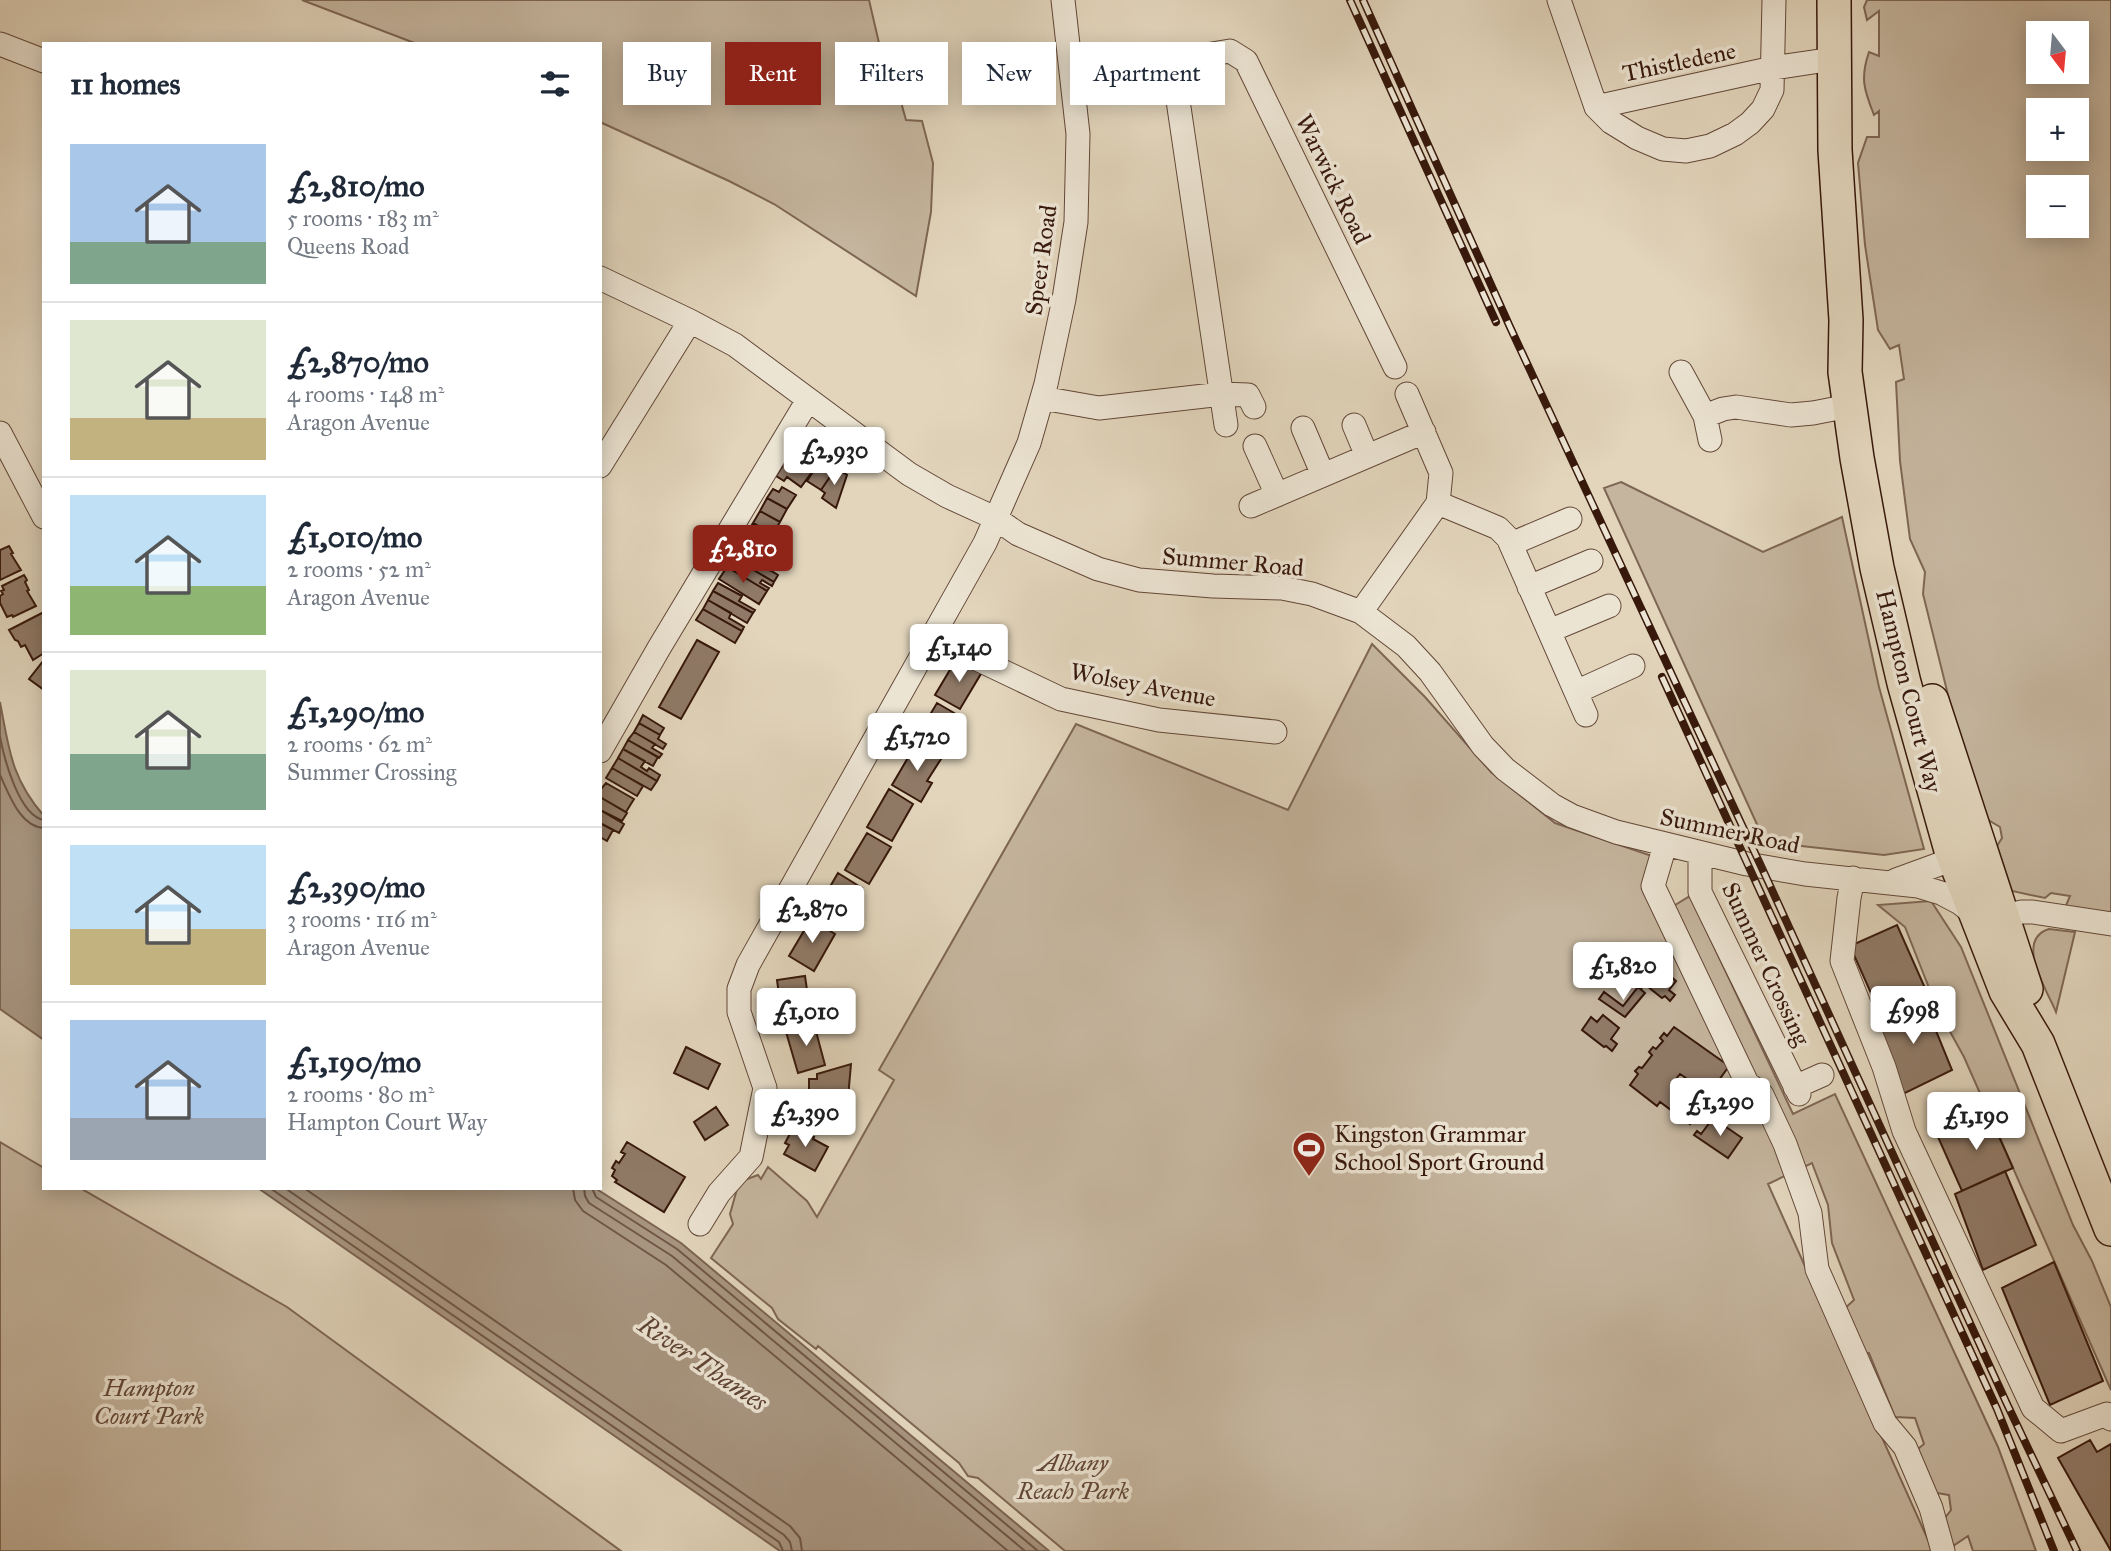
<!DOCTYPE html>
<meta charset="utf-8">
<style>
:root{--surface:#fff;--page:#f6f6f7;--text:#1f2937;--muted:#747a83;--line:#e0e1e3;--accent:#8f2418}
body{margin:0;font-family:"IM FELL Great Primer",serif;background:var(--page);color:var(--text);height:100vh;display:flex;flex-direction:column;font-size:26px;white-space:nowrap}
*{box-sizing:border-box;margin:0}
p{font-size:23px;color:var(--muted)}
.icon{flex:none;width:38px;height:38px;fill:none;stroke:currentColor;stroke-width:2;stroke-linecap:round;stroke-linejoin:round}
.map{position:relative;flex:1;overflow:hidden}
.panel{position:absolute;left:42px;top:42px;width:560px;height:1148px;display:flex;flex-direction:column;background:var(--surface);border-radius:0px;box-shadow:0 4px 18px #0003}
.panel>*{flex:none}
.banner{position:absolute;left:623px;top:42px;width:665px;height:63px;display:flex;gap:14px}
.needle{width:46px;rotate:164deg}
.controls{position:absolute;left:2026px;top:21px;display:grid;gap:14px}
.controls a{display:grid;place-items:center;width:63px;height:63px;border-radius:0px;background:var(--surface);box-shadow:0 4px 18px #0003;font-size:35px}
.price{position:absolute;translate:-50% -60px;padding:0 16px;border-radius:7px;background:#fff;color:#222;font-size:23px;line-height:46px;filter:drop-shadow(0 2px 4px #0008)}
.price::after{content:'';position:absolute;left:50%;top:42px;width:21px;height:16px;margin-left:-10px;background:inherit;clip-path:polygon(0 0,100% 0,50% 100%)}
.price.selected{background:var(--accent);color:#fff}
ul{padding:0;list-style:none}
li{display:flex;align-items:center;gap:21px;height:175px;padding:0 28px}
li+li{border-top:2px solid var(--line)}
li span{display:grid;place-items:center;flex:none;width:196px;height:140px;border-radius:0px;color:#555}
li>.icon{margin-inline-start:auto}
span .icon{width:84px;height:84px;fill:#fffc;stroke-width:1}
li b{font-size:30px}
h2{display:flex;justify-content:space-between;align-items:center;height:84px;padding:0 28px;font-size:30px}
.tag{padding:0 24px;border-radius:0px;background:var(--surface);box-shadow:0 4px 18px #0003;font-size:24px;line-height:63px}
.tag.selected{background:var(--accent);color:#fff}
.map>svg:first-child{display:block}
</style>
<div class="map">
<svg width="2111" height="1551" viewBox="0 0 2111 1551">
<rect width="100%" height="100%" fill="#e2d5bc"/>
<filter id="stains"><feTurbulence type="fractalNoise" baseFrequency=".00286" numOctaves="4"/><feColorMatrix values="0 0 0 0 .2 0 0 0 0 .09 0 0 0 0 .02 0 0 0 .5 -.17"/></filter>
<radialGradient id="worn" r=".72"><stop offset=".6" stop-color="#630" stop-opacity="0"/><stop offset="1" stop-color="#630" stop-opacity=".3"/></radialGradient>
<path fill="#c5b59e" stroke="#7e6654" stroke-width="2" fill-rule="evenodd" d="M302 0H869L879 43 899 95 906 120 922 121 933 163 931 212 916 296 774 204 729 181 600 122V44H417Z
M1867 0H2111V916L2065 908 2070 896 2051 893 2045 898 2012 891 1997 846 2002 838 2000 827 1985 818 1950 703 1923 594 1925 572 1910 539 1900 461 1896 382 1904 379 1899 345 1890 349 1878 330 1865 245 1858 163 1867 137H1879V111L1874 115C1864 90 1860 78 1869 52L1879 56V11L1867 20 1864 7ZM2039 33H2077V72H2039ZM2039 110H2077V149H2039ZM2039 187H2077V226H2039Z
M1621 482 1763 552 1842 517 1879 687 1924 849 1884 855 1765 842 1604 488Z
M1372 644 1425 697 1491 772 1555 823 1652 856 1662 913 1690 896 1793 1114 1835 1094 1998 1447 2036 1551H1973L1968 1536 1953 1546 1941 1523 1951 1510 1949 1495 1926 1491 1908 1457 1924 1444 1915 1418 1895 1417 1869 1353 1846 1354 1831 1321 1854 1300 1832 1243 1828 1205 1812 1163 1768 1184 1933 1551H1065L978 1478 968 1476 959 1463 818 1346 816 1349 778 1319 772 1308 711 1258 733 1224 730 1214 739 1182 758 1175 761 1179 768 1167 807 1201 817 1217 894 1080 879 1070 1076 724 1288 810Z
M1931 901 1961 947 2073 1225 2092 1261 2111 1307V1390L1964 1057 1937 1008 1905 927 1878 905Z
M2049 929 2075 932 2056 1012C2047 990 2014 940 2049 929Z
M0 1142 44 1168V1188H80L287 1307 621 1551H0Z"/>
<path fill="#a89580" stroke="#7b6351" stroke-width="2" d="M0 702C9 749 11 778 44 816V1040L0 1009Z
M258 1188H595L681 1243 1049 1551H780Z"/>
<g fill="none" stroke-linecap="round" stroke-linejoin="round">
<path stroke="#705646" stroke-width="2" d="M0 737C4 758 19 816 44 820
M0 775C9 794 20 827 44 828
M270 1188 779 1542 783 1551
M285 1188 784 1535 790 1542 792 1551
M304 1188 790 1526 800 1538 802 1551
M573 1188 575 1200 583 1211 666 1265 1008 1551
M584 1188 585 1196 589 1203 672 1256 1025 1551
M592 1188 596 1197 677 1249 1038 1551"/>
</g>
<path fill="#907a67" stroke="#37180b" stroke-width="2" d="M806 447 822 458 801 487 787 477 784 481 776 476 791 453 799 458Z
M822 458 836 468 821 490 807 481Z
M836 468 847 475 836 508 822 498 825 493 821 490Z
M782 487 796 495 787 509 767 498 773 489 779 492Z
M767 498 787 509 780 522 760 511Z
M760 511 780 522 773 534 753 523Z
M753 523 773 534 764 550 744 538Z
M741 543 763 556 761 560 771 566 769 570 737 550Z
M9 546 13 553 11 554 21 570 0 580V550Z
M737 550 778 575 774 582 733 558Z
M733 558 774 582 772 586 762 580 760 583 769 588 767 591 727 567Z
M727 567 767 591 759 604 719 579Z
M24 575 27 580 25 582 29 590 27 591 36 606 13 617 12 615 7 617 0 603V596L3 594 1 591 4 590 2 586Z
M718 583 742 596 739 601 755 610 753 613 713 591Z
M713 591 753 613 747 623 708 600Z
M708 600 731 613 729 618 744 627 742 631 703 609Z
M703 609 742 631 735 643 696 620Z
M44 612V653L33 660 25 645 21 647 18 641 15 640 9 630Z
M697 640 719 652 681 719 659 707Z
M957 658 982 672 960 709 935 695Z
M44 660V690L29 679Z
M937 703 961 717 940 754 915 740Z
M643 715 664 728 660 735 639 723Z
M639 723 660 735 658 739 666 744 663 749 634 732Z
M634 732 655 744 652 748 662 754 659 758 628 740Z
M628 740 658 757 653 766 623 749Z
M916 744 941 759 927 781 932 783 921 802 892 785Z
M623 749 645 761 641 767 647 771 649 768 660 775 657 781 618 758Z
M618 758 657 781 651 790 612 768Z
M612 768 643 786 637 796 606 778Z
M606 783 634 799 626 812 600 797V790Z
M889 789 913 804 892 841 867 827Z
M600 797 627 813 622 821 600 810Z
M600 810 624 824 619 833 600 823Z
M600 823 613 830 607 841 600 837Z
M867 833 891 847 869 884 845 870Z
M838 873 862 888 840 925 816 911Z
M811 919 835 934 814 971 789 956Z
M1897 925 1929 997 1882 1018 1850 946Z
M1627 962 1649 979 1641 989 1618 973Z
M1661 967 1676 981 1669 990 1675 995 1670 1001 1665 996 1662 998 1647 986 1653 978 1650 976 1655 970 1657 972Z
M805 976 811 1018 783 1023 777 980Z
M1638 987 1645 993 1625 1017 1599 999 1604 992 1623 1006Z
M1923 999 1952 1070 1903 1094 1874 1021Z
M1603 1015 1619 1028 1611 1039 1617 1044 1612 1051 1606 1046 1604 1047 1582 1030 1591 1017 1597 1022Z
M814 1024 825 1065 798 1073 786 1032Z
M1674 1027 1729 1066 1709 1094 1680 1074 1676 1079 1706 1102 1690 1124 1660 1102 1657 1106 1630 1085 1638 1074 1635 1071 1639 1067 1642 1068 1652 1055 1649 1052 1653 1047 1656 1049 1663 1041 1660 1038 1664 1033 1667 1036Z
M686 1047 720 1064 708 1089 674 1073Z
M851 1064 848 1098H809V1079H817V1074Z
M809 1098H833L832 1117H808Z
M716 1107 728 1125 705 1140 694 1122Z
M1989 1114 2013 1168 1962 1191 1938 1137Z
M1713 1118 1742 1138 1728 1158 1694 1135 1697 1131 1701 1134Z
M793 1128 814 1137 813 1139 828 1147 815 1171 784 1154 789 1145 785 1143Z
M627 1142 685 1177 664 1212 615 1182 617 1180 612 1176 615 1170 612 1168 616 1161 619 1163 625 1154 621 1152Z
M2005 1171 2036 1245 1983 1270 1955 1194Z
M2054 1262 2103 1381 2050 1405 2002 1288Z
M2090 1440 2097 1452 2111 1444V1551L2058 1458Z"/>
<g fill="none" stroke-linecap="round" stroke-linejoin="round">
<defs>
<path id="minor" d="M1559 0 1596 107 1611 122 1637 138 1663 149 1686 151 1710 146 1735 134 1750 123 1763 109 1772 90 1774 0
M0 44 44 61
M1172 60 1226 425
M1073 77 1230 51 1246 61 1395 367
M1596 107 1773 68 1833 59
M600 278 690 321 735 345 909 474 947 496 995 518 1018 534 1098 569 1139 580 1213 586 1282 588 1312 594 1361 612 1406 646 1430 672 1483 746 1505 769 1552 805 1572 816 1616 832 1747 864 1805 874 1918 886 1941 893 1960 903 1975 915
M1681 372 1705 416 1710 440
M1407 394 1441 473 1438 503
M1042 398 1099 408 1222 394 1248 395 1254 407
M1705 416 1723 409 1736 407 1791 415 1813 413 1849 406
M1354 425 1367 456
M1303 428 1323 475
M0 433 44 517
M1255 446 1277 495
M600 466 690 321
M1251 506 1424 432
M1511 544 1570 519
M1529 587 1591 561
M1361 612 1438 503 1498 528 1508 538 1586 715
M1549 631 1609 606
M931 637 1061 699 1159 720 1275 732
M1576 692 1633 666
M600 751 659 648 808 400
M1665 845 1653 886 1747 1083 1762 1095 1785 1144 1810 1213 1817 1269 1885 1423 1905 1447 1931 1508 1943 1551
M1700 854V892L1799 1094
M1853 878 1849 898 1842 961 1884 1067 1904 1131 2033 1408 2061 1431 2107 1414 2111 1419
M1896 880 1948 861 1951 858V850
M2002 917 2021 912H2033L2111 924
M1795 1087 1822 1075
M700 1224 719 1193 751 1157 765 1088 739 1012V989L748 965 985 543 1029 443 1046 384 1064 299 1076 222 1078 134 1063 0"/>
<path id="highway" d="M1834 0 1835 150 1846 320 1845 372 1857 458 1877 568 1904 683 1951 850 2006 991 2038 1044 2111 1229
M1932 701 2026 989"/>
</defs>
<use href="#minor" stroke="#624737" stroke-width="25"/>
<use href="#highway" stroke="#37180b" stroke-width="36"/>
<use href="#minor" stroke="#ece4d3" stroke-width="23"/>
<use href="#highway" stroke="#e2d5bc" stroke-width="33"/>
<defs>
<path id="rail" d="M1350 0 1496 322
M1363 0 1510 327 1761 866 2007 1404 2077 1551
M1662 677 1997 1409 2054 1551"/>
</defs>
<use href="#rail" stroke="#37180b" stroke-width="8"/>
<use href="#rail" stroke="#ece4d3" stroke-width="5" stroke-dasharray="16" stroke-linecap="butt"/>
</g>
<defs>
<symbol id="stadium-pin" viewBox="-11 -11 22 30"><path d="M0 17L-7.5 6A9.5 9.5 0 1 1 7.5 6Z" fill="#8f2418" stroke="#ece4d3"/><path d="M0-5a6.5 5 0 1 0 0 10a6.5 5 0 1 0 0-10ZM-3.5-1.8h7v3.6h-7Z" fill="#fff"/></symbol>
</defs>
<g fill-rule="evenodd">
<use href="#stadium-pin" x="1290" y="1129" width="38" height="52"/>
</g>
<g text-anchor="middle" stroke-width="7" stroke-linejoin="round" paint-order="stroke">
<g font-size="24" fill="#37180b" stroke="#ece4d3">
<text transform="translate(1679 62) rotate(-12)" y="8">Thistledene</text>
<text transform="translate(1333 179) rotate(64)" y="8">Warwick Road</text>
<text transform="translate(1041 260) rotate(-82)" y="8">Speer Road</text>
<text transform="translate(1233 562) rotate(5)" y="8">Summer Road</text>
<text transform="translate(1143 685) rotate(11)" y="8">Wolsey Avenue</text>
<text transform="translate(1909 691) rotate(76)" y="8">Hampton Court Way</text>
<text transform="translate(1730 831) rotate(12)" y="8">Summer Road</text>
<text transform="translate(1766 964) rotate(65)" y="8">Summer Crossing</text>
</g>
<g font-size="24" fill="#37180b" stroke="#ece4d3" text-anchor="start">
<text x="1334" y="1142">Kingston Grammar<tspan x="1334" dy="28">School Sport Ground</tspan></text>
</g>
<g font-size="24" font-style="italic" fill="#624737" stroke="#ece4d3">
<text x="149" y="1396">Hampton<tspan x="149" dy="28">Court Park</tspan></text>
<text x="1073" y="1471">Albany<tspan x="1073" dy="28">Reach Park</tspan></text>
</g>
<g font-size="26" font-style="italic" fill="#5f4434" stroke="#ece4d3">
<text transform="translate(703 1363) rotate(34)" y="9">River Thames</text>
</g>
</g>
<rect width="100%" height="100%" filter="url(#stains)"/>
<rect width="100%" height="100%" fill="url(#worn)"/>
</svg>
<div class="controls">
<a><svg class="needle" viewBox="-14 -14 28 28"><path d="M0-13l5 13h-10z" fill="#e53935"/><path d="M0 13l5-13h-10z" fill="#747a83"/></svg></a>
<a>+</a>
<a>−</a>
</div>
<b class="price" style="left:834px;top:487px">£2,930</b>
<b class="price selected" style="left:743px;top:585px">£2,810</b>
<b class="price" style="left:959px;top:684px">£1,140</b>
<b class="price" style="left:917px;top:773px">£1,720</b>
<b class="price" style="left:812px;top:945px">£2,870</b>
<b class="price" style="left:1623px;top:1002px">£1,820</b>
<b class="price" style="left:1913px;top:1046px">£998</b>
<b class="price" style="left:806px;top:1048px">£1,010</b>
<b class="price" style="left:1720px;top:1138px">£1,290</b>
<b class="price" style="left:805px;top:1149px">£2,390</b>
<b class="price" style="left:1976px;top:1152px">£1,190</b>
<div class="banner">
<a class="tag">Buy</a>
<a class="tag selected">Rent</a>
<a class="tag">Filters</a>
<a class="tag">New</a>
<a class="tag">Apartment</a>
</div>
<section class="panel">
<h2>11 homes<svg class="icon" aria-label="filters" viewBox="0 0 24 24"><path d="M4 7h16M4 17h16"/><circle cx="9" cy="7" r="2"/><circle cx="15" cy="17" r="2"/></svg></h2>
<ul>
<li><span style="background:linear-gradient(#a9c7e8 70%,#7fa58c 0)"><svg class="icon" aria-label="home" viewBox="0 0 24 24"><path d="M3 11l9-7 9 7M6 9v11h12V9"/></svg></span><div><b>£2,810/mo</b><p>5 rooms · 183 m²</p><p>Queens Road</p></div></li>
<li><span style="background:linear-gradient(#dfe7d0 70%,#c2b280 0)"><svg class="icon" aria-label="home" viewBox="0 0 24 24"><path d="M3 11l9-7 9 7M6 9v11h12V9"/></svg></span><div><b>£2,870/mo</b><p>4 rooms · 148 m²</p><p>Aragon Avenue</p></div></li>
<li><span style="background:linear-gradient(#bfe0f5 65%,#8fb573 0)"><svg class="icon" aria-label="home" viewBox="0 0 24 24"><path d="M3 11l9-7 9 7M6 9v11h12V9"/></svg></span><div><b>£1,010/mo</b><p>2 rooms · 52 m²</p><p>Aragon Avenue</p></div></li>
<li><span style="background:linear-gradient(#dfe7d0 60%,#7fa58c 0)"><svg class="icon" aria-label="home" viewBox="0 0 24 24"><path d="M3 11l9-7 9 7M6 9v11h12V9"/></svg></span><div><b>£1,290/mo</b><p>2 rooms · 62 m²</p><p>Summer Crossing</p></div></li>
<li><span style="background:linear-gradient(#bfe0f5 60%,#c2b280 0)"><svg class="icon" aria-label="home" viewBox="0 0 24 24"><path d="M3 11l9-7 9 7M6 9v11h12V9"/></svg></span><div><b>£2,390/mo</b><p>3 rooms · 116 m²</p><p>Aragon Avenue</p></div></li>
<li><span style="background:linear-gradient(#a9c7e8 70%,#9aa5b1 0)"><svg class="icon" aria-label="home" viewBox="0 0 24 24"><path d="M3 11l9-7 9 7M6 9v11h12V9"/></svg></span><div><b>£1,190/mo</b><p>2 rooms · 80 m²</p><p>Hampton Court Way</p></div></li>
</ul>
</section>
</div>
